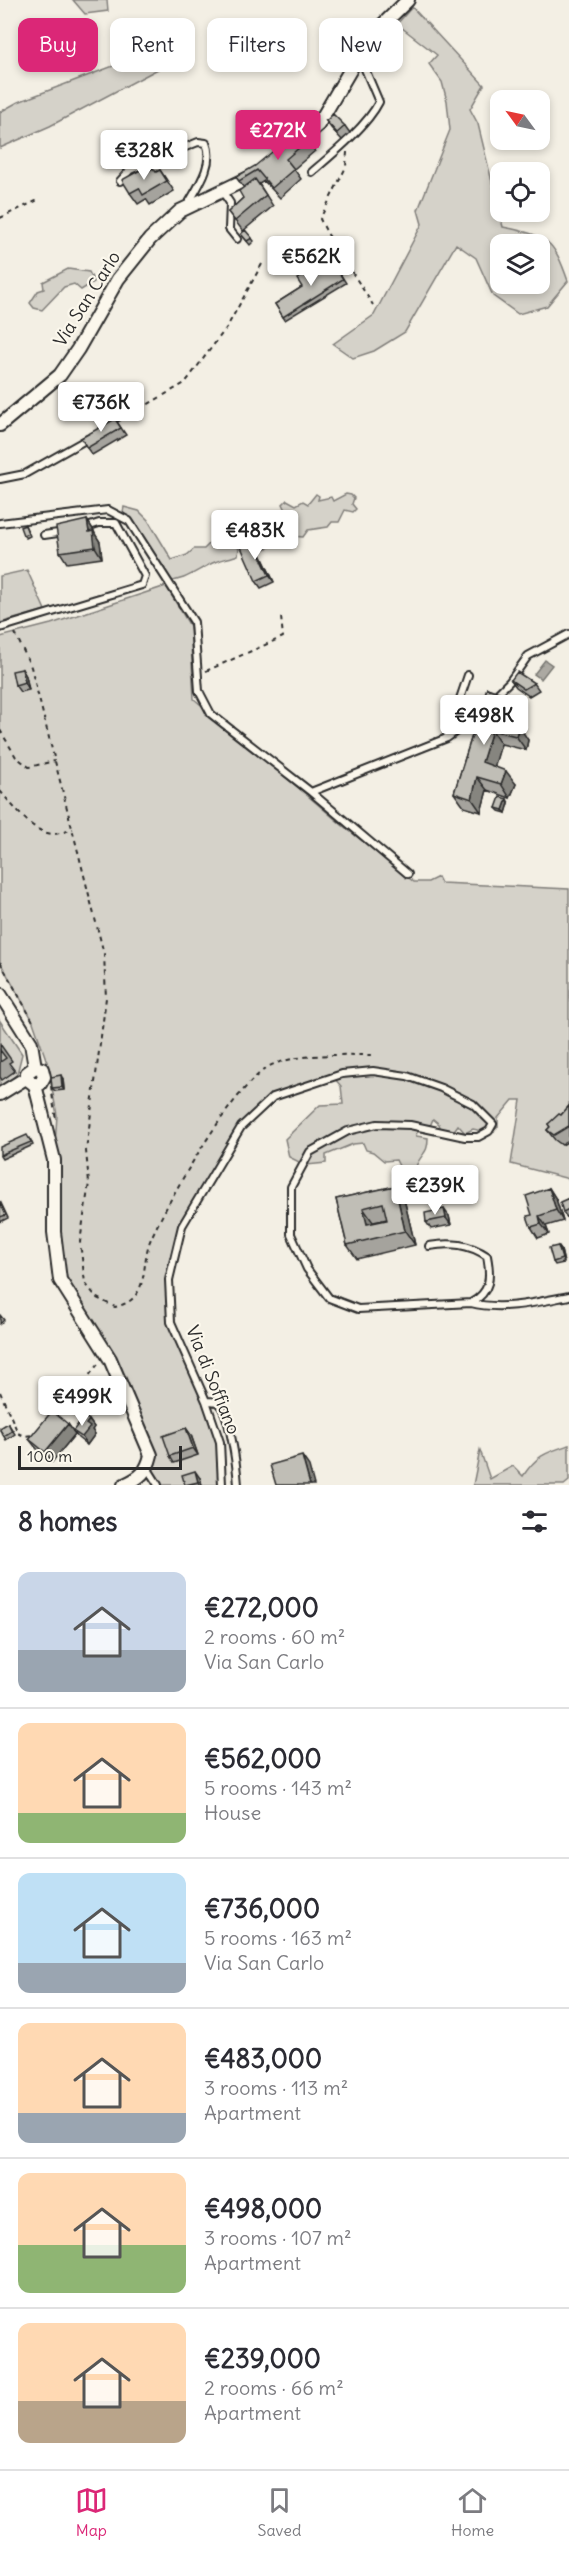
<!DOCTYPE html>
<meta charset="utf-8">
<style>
:root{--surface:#fff;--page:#f2f2f3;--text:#2b2b33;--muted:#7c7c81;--line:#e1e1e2;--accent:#db2777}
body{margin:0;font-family:Delius,sans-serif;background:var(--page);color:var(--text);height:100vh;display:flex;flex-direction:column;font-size:22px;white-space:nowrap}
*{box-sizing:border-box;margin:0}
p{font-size:20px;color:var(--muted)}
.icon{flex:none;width:33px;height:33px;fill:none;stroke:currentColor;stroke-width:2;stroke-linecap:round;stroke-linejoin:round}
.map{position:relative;height:1485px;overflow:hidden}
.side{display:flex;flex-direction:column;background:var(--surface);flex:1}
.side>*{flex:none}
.banner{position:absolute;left:18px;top:18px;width:534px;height:54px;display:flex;gap:12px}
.needle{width:39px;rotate:303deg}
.tools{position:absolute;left:490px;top:90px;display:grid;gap:12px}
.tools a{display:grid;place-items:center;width:60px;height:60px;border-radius:12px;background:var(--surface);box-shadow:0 3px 9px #0003;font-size:30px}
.scale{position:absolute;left:18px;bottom:15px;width:164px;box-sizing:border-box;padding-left:6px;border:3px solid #2b2b2b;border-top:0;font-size:16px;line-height:21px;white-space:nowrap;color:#2b2b2b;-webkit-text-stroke:4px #fbf7ec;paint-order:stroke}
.price{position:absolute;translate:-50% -51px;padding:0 14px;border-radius:6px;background:#fff;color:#222;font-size:20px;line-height:39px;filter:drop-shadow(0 2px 3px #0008)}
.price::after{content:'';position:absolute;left:50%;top:36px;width:18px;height:14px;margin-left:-9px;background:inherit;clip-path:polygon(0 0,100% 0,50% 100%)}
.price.on{background:var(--accent);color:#fff}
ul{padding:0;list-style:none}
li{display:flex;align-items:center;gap:18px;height:150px;padding:0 18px}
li+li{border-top:2px solid var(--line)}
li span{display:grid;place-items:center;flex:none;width:168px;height:120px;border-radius:12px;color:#555}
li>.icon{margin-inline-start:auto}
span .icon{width:72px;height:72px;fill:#fffc;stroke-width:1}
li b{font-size:26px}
h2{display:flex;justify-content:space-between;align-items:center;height:72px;padding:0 18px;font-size:26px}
.pill{padding:0 21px;border-radius:12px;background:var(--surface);box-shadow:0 3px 9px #0003;font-size:21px;line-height:54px}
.pill.on{background:var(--accent);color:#fff}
.dock{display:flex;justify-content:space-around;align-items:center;height:84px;border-top:2px solid var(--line);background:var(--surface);font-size:16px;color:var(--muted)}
.dock a{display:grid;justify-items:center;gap:3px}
.dock .on{color:var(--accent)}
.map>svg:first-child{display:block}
</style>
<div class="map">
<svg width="569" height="1485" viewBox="0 0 569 1485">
<rect width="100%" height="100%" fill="#f3efe4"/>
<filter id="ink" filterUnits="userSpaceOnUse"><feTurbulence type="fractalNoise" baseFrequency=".0167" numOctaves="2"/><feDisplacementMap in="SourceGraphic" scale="12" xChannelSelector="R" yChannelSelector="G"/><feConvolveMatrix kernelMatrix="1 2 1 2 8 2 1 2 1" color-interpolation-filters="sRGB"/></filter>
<g filter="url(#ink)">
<path fill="#d5d2c9" stroke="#807e7a" stroke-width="1.5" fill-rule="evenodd" d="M73 0H107L108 11 85 14Z
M412 7 484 85 470 109 478 124 503 227C547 236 553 238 568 281L547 306 518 314 493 296 476 258 456 244 405 332 374 351 353 358 333 344 374 315 422 224 418 210 450 130 447 101 442 82 429 64 437 55 397 24ZM501 244H540V284H501Z
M131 51 148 58 158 69 50 126 0 148V112L18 102 124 62 119 57Z
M68 269 89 272 94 282 81 290 74 284 64 287 42 310 34 308 30 303 38 291 44 289 43 282Z
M316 494 319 496 318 500 331 497 333 501 346 494 351 495 354 498 352 504 356 509 353 512 345 510 339 522H332L328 527 308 530 303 537 291 536 265 549 258 530 261 525H270L264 517 267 514 287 512 283 504 287 500 296 505 303 501 308 504Z
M124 507 139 511 148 520 172 560 187 555 194 549H204L212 541 231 543 239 548 238 555C230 558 222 559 215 562 198 569 185 582 166 581L160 570 163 567C160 560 153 560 148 555 134 540 135 527 123 512Z
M27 570 45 610 0 623V576Z
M166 586 190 626 194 699 342 825 414 882H428L438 877 441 883 569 889V1179L511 1164 521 1100H513L498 1118V1127L491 1133 473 1129 465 1133 458 1125 450 1136 443 1135 439 1124 433 1119 428 1131 417 1132 416 1136 428 1138C428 1153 423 1152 417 1164 412 1178 422 1202 395 1199L393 1175 400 1168 396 1160 384 1161 373 1152 366 1150 363 1143 353 1144 326 1155V1163L307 1165 308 1159 301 1163 289 1157 285 1139 320 1105 343 1104 341 1086 334 1078 273 1097 241 1127 182 1226 169 1280 171 1322 220 1442 222 1485H157L148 1469 151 1455 110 1359 60 1280 54 1160 57 1115 47 1062 32 1019 0 962V637L51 624Z
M0 1021 22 1054 17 1074 0 1091Z
M569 1445V1481L564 1485H473L480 1450 490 1479 513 1466 523 1476C537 1455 545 1453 569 1445Z"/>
<path fill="#aca9a2" stroke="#787772" stroke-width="1.5" d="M545 660 552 665 541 679 534 674Z"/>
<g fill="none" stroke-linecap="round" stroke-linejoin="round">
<defs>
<path id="lane" d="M312 172C333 154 367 126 379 102L359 55
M120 181 130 170 198 142 206 143C215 164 197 188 187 206
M222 191 230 203 229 229 237 239
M0 479 25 474 89 438
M0 523 108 510 129 521 194 622 199 691 211 714 311 792 408 874
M44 535 65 532
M0 628 142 585 145 576 116 523H99L84 528
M493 698 510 681 528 656 569 634
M447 737 468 675
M311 792 447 738 470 721 486 705
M471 1303C503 1311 538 1302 569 1296
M206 1401C209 1401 213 1401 216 1402 230 1408 237 1470 238 1485
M148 1469 158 1485
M222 1485 220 1442 206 1401 171 1322 169 1280 182 1226 241 1127 273 1097 342 1074 373 1071 407 1076 441 1088 473 1104 493 1124 489 1131 478 1137H465L410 1125 377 1124 348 1131 310 1152 291 1187V1234L307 1269 329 1298 358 1309 471 1303C491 1292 491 1277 487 1256 469 1244 451 1242 429 1246"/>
<path id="street" d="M293 146 318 125 369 38 408 0
M0 425 60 375 78 349 118 279 150 239 180 211 253 176
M0 994 31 1043 35 1067
M35 1067 27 1073 26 1078 35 1085 54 1160V1232L60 1280 110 1359 151 1455C147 1472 140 1478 124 1485
M35 1067 42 1069 44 1077 40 1084 35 1085
M0 1094 26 1078"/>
</defs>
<use href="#lane" stroke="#2b2b2b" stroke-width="10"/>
<use href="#street" stroke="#2b2b2b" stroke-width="16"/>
<path stroke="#2b2b2b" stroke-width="2" stroke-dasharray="4.5 4.5" stroke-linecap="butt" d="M347 152 346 167 320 219 327 233 373 305
M0 218 38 200
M117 422 185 383 227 327 262 264
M15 633 31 667 104 954 106 998 86 1151 89 1183 80 1242 85 1283 97 1298 115 1307C126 1304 133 1301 139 1290 146 1275 144 1256 150 1241 166 1203 238 1077 274 1064 304 1053 342 1055 374 1055
M206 671 283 637 281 617
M0 730 16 757 29 767 55 761
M0 791C13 805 33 835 55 834 61 833 68 831 73 829
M0 962 35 1025
M51 1086 56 1121
M0 1392 18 1433 24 1436 33 1435
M56 1417 99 1363"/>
<use href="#lane" stroke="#fbf7ec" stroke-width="6"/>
<use href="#street" stroke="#fbf7ec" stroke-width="12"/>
</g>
<path fill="#a5a39d" stroke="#2b2b2b" stroke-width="1.5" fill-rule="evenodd" d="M326 121 345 126 350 133 342 140 331 128Z
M307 141 315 151 294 169 301 179 280 198 264 181 259 184 273 206 243 231 228 212 243 198 244 188 236 177Z
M160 170 174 191 150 205 146 199 138 204 130 193 145 173 156 172Z
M245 230 254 241 250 245 241 234Z
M330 258 346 283 285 320 275 304 302 287Z
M115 419 126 435 92 455 87 448Z
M87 520 94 531 95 534 100 542 102 558 67 563 60 552Z
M25 525 30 536 26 538 23 535Z
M258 548 274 582 261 588 256 581Z
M22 669 26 676 29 690 20 692 15 685Z
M511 680 534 683 539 690 529 696 516 687Z
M487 688 512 697 521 710 518 721 505 717 503 721 528 740 526 750 501 744 494 766 516 784 510 798 487 790 481 812 464 807 454 793Z
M509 803 506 813 499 811 496 808Z
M0 1044 12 1061 9 1063 15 1071 2 1080 0 1077Z
M63 1079 64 1090 55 1091 52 1088Z
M569 1106V1141L562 1145 555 1140 547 1130 550 1127 548 1124 561 1115Z
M30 1138 33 1145 2 1159 0 1156Z
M395 1186 404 1199 415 1245 357 1259 347 1245 336 1199ZM387 1219V1220L373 1223V1222Z
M549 1188 556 1199 563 1221 546 1226 549 1234 538 1238 531 1227 532 1215Z
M569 1198V1218L568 1219 563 1212Z
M0 1201 8 1218 0 1222Z
M449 1216 451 1225 431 1229 426 1222Z
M558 1246 561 1250 564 1263 555 1265 553 1262Z
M0 1315 4 1320 0 1324Z
M89 1420 94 1427 92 1430 95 1434 87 1445 78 1438 73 1431Z
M8 1423 15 1434 6 1440 0 1430Z
M68 1424 75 1434 52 1462 37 1449 29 1439Z
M186 1428 191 1435 198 1455 174 1463 170 1456Z
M200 1478 202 1485H185Z"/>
<path fill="#86857f" stroke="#2b2b2b" stroke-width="1.5" d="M87 520 94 531 95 534 100 542 102 558 95 547 89 532Z
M253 541 258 548 274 582 269 575Z
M22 669 26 676 29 690 25 682Z
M512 697 521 710 518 721 508 707Z
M495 703 505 717 500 731 491 718Z
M519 726 528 740 526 750 516 736Z
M492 730 501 744 492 775 482 762Z
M506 771 516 784 510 798 501 784Z
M477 777 487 790 481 812 472 799Z
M507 799 509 803 506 813 503 810Z
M61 1075 63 1079 64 1090 62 1087Z
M395 1186 404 1199 415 1245 405 1231Z
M549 1188 556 1199 563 1221 556 1210Z
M363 1208 373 1222 377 1238 367 1224Z
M444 1209 449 1216 451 1225 446 1218Z
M539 1216 546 1226 549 1234 541 1224Z
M558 1246 561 1250 564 1263 562 1259Z
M89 1420 94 1427 92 1430 95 1434 87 1445 82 1437 86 1424Z
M68 1424 75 1434 52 1462 45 1452Z
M186 1428 191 1435 198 1455 193 1448Z
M302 1456 309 1466 314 1485H310Z
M195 1471 200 1478 202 1485H200L198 1482Z"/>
<path fill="#c0beb6" stroke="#2b2b2b" stroke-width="1.5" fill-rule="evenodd" d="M333 114 345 126 337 133 326 121Z
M299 130 307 141 286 159 294 169 272 188 257 170 239 181 236 177 255 166Z
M153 168 156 172 160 170 167 181 143 195 139 188 130 193 122 180 142 169 145 173Z
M255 179 266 195 235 221 228 212 243 198 239 191Z
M245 230 252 238 247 241 241 234Z
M330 258 343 279 283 317 275 304 302 287 297 279Z
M115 419 121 428 87 448 81 438Z
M87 520 89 532 93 531 95 547 60 552 56 527Z
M25 525 28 533 23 535 20 527Z
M253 541 269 575 256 581 241 547Z
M22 669 25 682 15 685 12 671Z
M517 672 534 683 524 689 511 680Z
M487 688 512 697 508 707 495 703 491 718 519 726 516 736 492 730 482 762 506 771 501 784 477 777 472 799 454 793Z
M500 797 507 799 503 810 496 808Z
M0 1050 6 1058 0 1062Z
M61 1075 62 1087 52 1088 51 1077Z
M569 1106V1126L554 1135 547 1130 550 1127 548 1124 559 1114 561 1115Z
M27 1135 31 1142 0 1155V1147Z
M395 1186 405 1231 347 1245 336 1199ZM383 1203 387 1220 367 1224 363 1208Z
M549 1188 556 1210 539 1216 541 1224 531 1227 527 1216 532 1215 526 1196Z
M569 1198V1209L563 1212 560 1202Z
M0 1203 6 1215 0 1217Z
M444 1209 446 1218 426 1222 425 1213Z
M558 1246 562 1259 553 1262 549 1248Z
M52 1411 68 1424 45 1452 29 1439Z
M84 1416 89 1420 86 1424 90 1427 82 1437 73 1431Z
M8 1423 12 1431 4 1436 0 1430V1428Z
M186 1428 193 1448 170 1456 163 1436Z
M302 1456 310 1485H276L270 1465Z
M195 1471 198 1482 185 1485 182 1475Z"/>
</g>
<g text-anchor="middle" stroke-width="4.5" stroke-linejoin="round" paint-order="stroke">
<g font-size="18" fill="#2b2b2b" stroke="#fbf7ec">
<text transform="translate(87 299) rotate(-58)" y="6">Via San Carlo</text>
<text transform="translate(213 1380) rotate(68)" y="6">Via di Soffiano</text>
</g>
</g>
</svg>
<div class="tools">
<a><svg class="needle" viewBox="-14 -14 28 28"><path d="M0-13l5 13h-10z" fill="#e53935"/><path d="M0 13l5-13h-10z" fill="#7c7c81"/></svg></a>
<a><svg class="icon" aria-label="locate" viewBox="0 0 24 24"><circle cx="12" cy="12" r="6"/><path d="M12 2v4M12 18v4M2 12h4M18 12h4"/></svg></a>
<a><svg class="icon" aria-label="layers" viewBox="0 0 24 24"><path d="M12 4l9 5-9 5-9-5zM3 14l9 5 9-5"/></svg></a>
</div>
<div class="scale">100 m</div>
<b class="price on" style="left:278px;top:161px">€272K</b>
<b class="price" style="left:144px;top:181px">€328K</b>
<b class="price" style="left:311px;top:287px">€562K</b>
<b class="price" style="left:101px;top:433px">€736K</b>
<b class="price" style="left:255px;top:561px">€483K</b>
<b class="price" style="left:484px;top:746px">€498K</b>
<b class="price" style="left:435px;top:1216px">€239K</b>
<b class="price" style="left:82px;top:1427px">€499K</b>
<div class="banner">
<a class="pill on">Buy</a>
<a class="pill">Rent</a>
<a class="pill">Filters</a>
<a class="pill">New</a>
</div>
</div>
<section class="side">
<h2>8 homes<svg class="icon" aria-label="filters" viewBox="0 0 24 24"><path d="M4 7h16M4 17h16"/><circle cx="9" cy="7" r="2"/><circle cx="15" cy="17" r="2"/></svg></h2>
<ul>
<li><span style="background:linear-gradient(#c9d6e8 65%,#9aa5b1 0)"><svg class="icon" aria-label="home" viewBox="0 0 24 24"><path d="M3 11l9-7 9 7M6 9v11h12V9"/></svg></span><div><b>€272,000</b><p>2 rooms · 60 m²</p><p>Via San Carlo</p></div></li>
<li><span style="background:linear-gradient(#ffd9b3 75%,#8fb573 0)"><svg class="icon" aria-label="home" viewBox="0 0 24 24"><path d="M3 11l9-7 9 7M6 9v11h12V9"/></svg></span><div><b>€562,000</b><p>5 rooms · 143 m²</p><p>House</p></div></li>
<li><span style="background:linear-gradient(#bfe0f5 75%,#9aa5b1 0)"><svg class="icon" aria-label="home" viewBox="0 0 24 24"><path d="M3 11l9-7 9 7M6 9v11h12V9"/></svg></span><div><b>€736,000</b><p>5 rooms · 163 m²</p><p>Via San Carlo</p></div></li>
<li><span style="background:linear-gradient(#ffd9b3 75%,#9aa5b1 0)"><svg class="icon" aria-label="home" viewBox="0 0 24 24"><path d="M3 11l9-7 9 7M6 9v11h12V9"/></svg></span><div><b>€483,000</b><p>3 rooms · 113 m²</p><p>Apartment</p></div></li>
<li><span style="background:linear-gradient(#ffd9b3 60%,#8fb573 0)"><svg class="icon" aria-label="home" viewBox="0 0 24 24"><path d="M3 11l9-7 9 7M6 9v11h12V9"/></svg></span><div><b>€498,000</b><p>3 rooms · 107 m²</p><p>Apartment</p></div></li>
<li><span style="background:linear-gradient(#ffd9b3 65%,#b9a48a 0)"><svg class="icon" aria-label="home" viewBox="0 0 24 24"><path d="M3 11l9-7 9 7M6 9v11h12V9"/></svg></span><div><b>€239,000</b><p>2 rooms · 66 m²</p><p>Apartment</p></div></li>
</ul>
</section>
<nav class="dock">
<a class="on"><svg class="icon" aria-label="map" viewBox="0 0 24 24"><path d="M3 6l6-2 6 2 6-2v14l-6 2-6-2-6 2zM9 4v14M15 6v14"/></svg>Map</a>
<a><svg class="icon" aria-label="saved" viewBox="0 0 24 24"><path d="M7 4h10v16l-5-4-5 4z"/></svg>Saved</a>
<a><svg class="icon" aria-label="home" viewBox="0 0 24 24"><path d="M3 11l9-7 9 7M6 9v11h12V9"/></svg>Home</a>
</nav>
